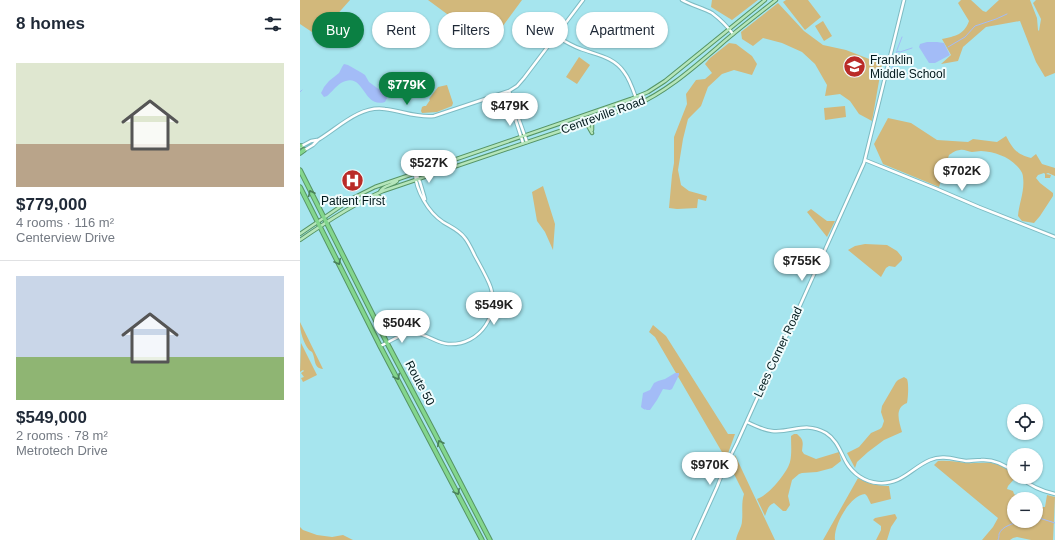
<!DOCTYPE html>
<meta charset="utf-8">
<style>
:root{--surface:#fff;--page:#f6f6f7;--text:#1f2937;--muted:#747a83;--line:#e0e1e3;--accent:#0b8043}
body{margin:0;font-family:Helvetica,sans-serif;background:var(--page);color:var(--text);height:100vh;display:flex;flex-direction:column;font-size:15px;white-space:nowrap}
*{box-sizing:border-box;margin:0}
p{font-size:13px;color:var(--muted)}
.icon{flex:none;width:22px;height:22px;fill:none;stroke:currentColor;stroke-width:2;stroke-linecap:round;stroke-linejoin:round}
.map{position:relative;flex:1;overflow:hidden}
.drawer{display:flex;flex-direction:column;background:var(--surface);width:300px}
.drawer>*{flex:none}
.guide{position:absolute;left:12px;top:12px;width:380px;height:36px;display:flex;gap:8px}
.fabs{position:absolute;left:707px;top:404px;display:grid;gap:8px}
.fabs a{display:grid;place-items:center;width:36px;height:36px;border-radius:50%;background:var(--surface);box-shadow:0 1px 3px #0004;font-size:20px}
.price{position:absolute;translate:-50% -34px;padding:0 9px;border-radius:14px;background:#fff;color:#222;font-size:13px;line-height:26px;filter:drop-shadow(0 1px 2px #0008)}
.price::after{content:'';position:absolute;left:50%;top:24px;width:12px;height:9px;margin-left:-6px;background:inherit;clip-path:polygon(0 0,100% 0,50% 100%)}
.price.active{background:var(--accent);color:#fff}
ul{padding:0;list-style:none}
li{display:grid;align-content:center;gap:8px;height:212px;padding:0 16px}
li+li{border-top:1px solid var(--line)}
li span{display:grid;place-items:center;height:124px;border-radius:0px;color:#555}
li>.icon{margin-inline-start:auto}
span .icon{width:72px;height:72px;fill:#fffc;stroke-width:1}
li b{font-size:17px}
h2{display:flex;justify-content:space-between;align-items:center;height:48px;padding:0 16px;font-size:17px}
.chip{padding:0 14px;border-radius:18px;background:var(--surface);box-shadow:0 1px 3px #0004;font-size:14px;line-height:36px}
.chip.active{background:var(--accent);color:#fff}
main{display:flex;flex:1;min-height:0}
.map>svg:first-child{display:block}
</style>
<main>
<section class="drawer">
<h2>8 homes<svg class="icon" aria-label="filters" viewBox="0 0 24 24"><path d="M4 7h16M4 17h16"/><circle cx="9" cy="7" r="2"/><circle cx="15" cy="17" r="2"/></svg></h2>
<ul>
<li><span style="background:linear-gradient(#dfe7d0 65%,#b9a48a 0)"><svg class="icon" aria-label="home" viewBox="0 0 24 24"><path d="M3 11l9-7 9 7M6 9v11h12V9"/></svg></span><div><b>$779,000</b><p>4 rooms · 116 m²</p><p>Centerview Drive</p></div></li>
<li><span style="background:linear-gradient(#c9d6e8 65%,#8fb573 0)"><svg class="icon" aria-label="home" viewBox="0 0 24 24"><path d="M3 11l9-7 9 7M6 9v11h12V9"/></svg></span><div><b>$549,000</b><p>2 rooms · 78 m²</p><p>Metrotech Drive</p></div></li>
</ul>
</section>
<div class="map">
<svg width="755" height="540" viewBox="0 0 755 540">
<rect width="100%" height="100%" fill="#a6e5ee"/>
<path fill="#d2b87b" d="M0 0H50L18 36 0 24Z
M128 0H222L189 45Z
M412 0H458L432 20 411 7Z
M486 0H508L521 17 505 30 483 2Z
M661 0H671L683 11 686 12 699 0H730L737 18 738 30 739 31 741 19 733 3 736 0H755V73L745 77 736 62 720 21 686 27 663 47 658 61 641 64 651 55 642 39C655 36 664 35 669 21L658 3Z
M478 3 504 31 523 45 546 50 582 64 572 121 559 114 550 101 540 94 525 96 527 85 515 64 502 52 482 43 463 38 453 46 442 39 441 32Z
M523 21 532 36 524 41 515 26Z
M429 43 436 44 452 56 457 64 452 75 434 70 422 74 408 87 401 106 388 119 383 139 378 170 381 185 389 191 407 196 406 201 398 199 397 208 377 209 369 208 372 175 374 163V137L387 104 386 94 396 80 405 79 412 73 405 64 410 58Z
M279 57 290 65 277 84 266 77Z
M147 85 153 103 152 106 137 112 122 113 121 111 122 107 124 106H126L130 100 129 99 138 87Z
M545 106 546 117 525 120 524 108Z
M588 118 611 123 637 140 668 142 673 139 697 142 706 136C713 149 716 154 731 158L736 154 742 164 755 168V176L748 173 746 174 751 175 750 178H745V174L744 173 738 175 736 178 740 183 753 193V196L740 216 734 223 722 221 718 216C719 203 725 191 723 177 723 173 720 169 717 166 707 156 695 152 681 151 678 151 675 152 672 152 668 152 664 149 660 150 656 150 652 153 649 155L639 187 583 164 574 144Z
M243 186 255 224 253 250 245 232 237 221 232 192Z
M511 209 527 221H535L527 237 507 212Z
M565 244 587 245 597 251 602 257V260L595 267 589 266 586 268 581 277 548 250 555 246Z
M0 322 23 369C13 368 16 359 12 352 11 351 10 351 9 350 3 342 0 332 0 322Z
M353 325 366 336 428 434H435L426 459 355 337 349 332Z
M1 343 17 375 3 382 1 378 4 377 1 373 4 371 3 370 0 372Z
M604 377C605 378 606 378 607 379 609 383 608 399 607 403 594 408 599 421 602 432L584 440 568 452 557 462 555 468 547 453 559 447 571 433 580 429 582 427 584 421 581 412 582 406 596 382 598 380Z
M494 434H497C504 440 503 442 502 451L504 454 516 459 539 452 541 461 532 468 517 472 502 473 499 474 492 480 488 496 490 505 486 511H483L474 503C468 505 467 511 465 516L457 499C468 496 487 473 490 462 492 454 491 444 491 436Z
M435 455 475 540H436C437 533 442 527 442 521 443 512 441 503 444 494L430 466Z
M638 461C648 460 657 462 666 463 683 464 693 459 708 470 711 473 713 474 714 477H716L708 486 707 489 713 491 714 494 721 499H714V521H736V505L741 507H745L747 495 755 497 753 540H731L717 537 713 538 710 540H682L693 527 698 518 634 465Z
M558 478C568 484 578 486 589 486L591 499 571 504 567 496 565 494C550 495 533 526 535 540H523Z
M595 514 597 518 591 527 587 540H576L581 530V526L573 520 575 518Z
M0 527 3 530 17 535 32 537 43 535 53 540H0Z"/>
<path fill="#a3bcf7" d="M627 42H637L644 43 650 55 635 63H629L619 47 620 44Z
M44 64 48 65 62 73 65 75 69 82 88 96 85 102C62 109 65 70 41 83 35 87 32 92 27 96L24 97 21 93 24 87 29 81 39 73 42 67Z
M375 373H379V375L372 389 370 390 363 389 357 400 350 410C346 410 344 410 341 407L343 393 350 390 354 383 358 381 365 379Z"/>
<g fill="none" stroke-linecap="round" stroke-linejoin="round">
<path stroke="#a3bcf7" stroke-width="1" d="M648 47 665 37 675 26 696 19 707 14
M597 50 602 37
M591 72 597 51 600 52 612 48
M0 92 2 90
M736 517 755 523
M698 540C699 538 699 536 699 534 702 526 713 524 720 521"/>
<defs>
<path id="secondary" d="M382 0C391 5 402 8 412 13 420 19 427 26 433 34
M256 36C264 41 272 46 281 49 297 55 314 57 324 72 331 81 334 93 338 104
M209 91 227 142
M214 109V115L223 143
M0 147 11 141 17 140
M3 151 13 145 18 140C38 128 60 105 85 109 102 111 117 118 134 116L209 91 217 86 224 78 283 0
M565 160 637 189 679 207 755 237
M116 174 120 182 125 199
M80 346C90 342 100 334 111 333 125 332 135 343 148 344 181 346 202 312 189 283 185 274 180 265 175 256 172 250 169 243 165 238 159 230 151 227 143 222 128 212 116 191 115 173
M447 422C455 426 463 430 472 431 493 433 504 421 526 433 537 440 540 451 546 462 553 474 565 482 578 483 602 485 611 468 630 460 642 455 653 459 666 461 671 461 676 460 681 460 694 459 704 464 714 472
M720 477C730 486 741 491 755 494
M393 540 417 487 424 469 437 443 455 403 485 339 564 163 604 0"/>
<path id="primary" d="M281 125 288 126 292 133
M292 130V124L296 119
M80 192C83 185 92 186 97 181
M76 195 82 198
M0 234 53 198 75 187 331 99 348 92 365 81 465 0
M0 240C26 222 53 204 83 191L334 106C366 92 392 69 419 46 437 30 457 15 476 0"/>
<path id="highway" d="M0 146H1
M0 153 4 150
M0 170 87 343 133 430 190 540
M0 187 80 346 182 540"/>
</defs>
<use href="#secondary" stroke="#7dbbc3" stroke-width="4.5"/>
<use href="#primary" stroke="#559465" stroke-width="4.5"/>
<use href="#highway" stroke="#559465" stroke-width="5.5"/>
<use href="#secondary" stroke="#fff" stroke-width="2.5"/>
<use href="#primary" stroke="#b5e6bb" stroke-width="2.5"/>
<use href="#highway" stroke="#83d68d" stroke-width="3.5"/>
</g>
<defs><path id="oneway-chevron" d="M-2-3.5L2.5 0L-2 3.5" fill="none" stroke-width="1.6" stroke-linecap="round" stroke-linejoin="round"/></defs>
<g stroke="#48805a">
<use href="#oneway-chevron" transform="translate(11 193) rotate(-116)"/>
<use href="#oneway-chevron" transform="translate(38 262) rotate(63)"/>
<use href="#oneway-chevron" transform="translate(97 377) rotate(63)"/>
<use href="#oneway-chevron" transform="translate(140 443) rotate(-117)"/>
<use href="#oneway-chevron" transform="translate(157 492) rotate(62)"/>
</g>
<defs>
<symbol id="school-disc" viewBox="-11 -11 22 22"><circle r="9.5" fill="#ba2b28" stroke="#f0fcfd"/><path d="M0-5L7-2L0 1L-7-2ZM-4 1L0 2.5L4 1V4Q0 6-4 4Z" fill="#fff"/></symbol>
<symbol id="hospital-disc" viewBox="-11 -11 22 22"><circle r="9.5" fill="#ba2b28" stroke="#f0fcfd"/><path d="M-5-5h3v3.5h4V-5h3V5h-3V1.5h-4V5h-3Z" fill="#fff"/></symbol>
</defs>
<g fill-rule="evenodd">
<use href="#school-disc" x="542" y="54" width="25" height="25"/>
<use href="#hospital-disc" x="40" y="168" width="25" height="25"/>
</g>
<g text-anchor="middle" stroke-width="4" stroke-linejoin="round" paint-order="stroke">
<g font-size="12" fill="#00181b" stroke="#f0fcfd" text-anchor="start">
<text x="570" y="64">Franklin<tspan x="570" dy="14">Middle School</tspan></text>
<text x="53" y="205" text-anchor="middle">Patient First</text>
</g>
<g font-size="12" fill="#00181b" stroke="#f0fcfd">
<text transform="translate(303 115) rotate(-20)" y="4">Centreville Road</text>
<text transform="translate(478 352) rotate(-65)" y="4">Lees Corner Road</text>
<text transform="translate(120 383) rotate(62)" y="4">Route 50</text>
</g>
</g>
</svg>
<div class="fabs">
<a><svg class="icon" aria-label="locate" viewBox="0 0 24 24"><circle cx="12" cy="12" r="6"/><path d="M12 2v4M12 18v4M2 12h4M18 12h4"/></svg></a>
<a>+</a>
<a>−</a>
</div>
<b class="price active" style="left:107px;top:106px">$779K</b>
<b class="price" style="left:210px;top:127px">$479K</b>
<b class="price" style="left:129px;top:184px">$527K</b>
<b class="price" style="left:662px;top:192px">$702K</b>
<b class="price" style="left:502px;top:282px">$755K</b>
<b class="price" style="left:194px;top:326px">$549K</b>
<b class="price" style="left:102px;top:344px">$504K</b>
<b class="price" style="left:410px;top:486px">$970K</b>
<div class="guide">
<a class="chip active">Buy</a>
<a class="chip">Rent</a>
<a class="chip">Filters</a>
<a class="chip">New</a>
<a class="chip">Apartment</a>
</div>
</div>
</main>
